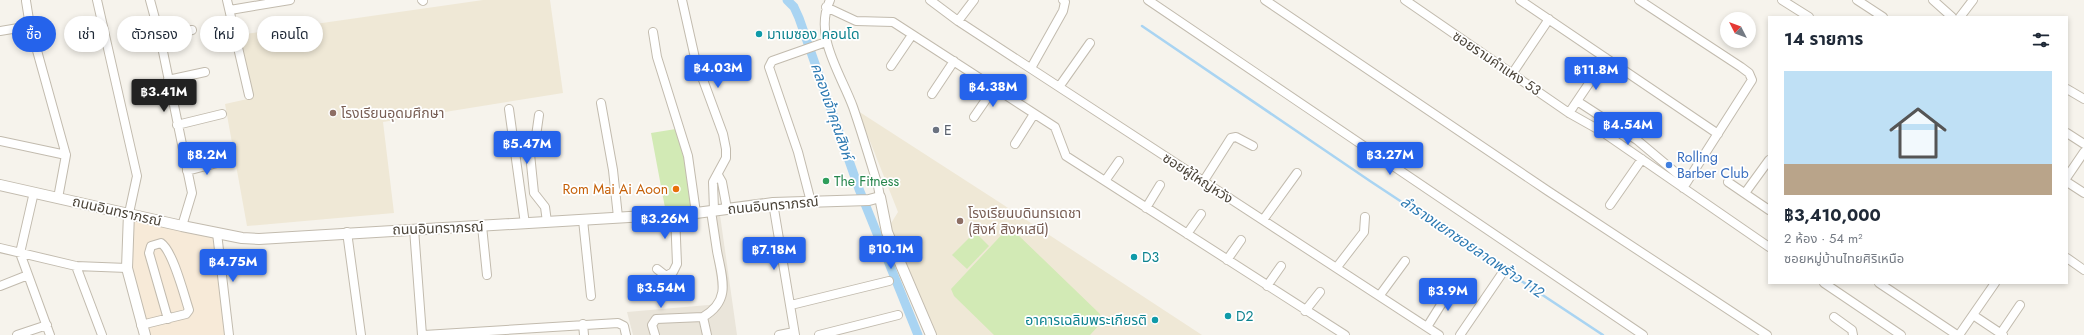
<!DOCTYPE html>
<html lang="th">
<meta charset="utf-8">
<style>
:root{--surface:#fff;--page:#f2f2f3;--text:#1f2937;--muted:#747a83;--accent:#2563eb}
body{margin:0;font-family:Jost,"Noto Sans Thai",sans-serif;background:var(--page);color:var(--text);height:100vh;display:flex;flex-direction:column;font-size:15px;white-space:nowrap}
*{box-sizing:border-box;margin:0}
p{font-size:13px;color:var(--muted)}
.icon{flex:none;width:22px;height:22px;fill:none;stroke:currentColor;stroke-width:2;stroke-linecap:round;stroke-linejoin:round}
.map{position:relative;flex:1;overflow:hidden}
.details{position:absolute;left:1768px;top:16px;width:300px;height:268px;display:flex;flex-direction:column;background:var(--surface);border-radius:0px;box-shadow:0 2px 6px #0003}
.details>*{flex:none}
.top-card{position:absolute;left:12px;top:16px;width:380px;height:36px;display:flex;gap:8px}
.needle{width:26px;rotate:312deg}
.buttons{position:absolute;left:1720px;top:12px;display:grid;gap:8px}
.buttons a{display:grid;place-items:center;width:36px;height:36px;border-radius:50%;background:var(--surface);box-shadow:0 2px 6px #0003;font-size:20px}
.price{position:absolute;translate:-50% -34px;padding:0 9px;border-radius:4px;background:var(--accent);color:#fff;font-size:13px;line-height:26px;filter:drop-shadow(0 1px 2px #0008)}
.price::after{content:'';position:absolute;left:50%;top:24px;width:12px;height:9px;margin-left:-6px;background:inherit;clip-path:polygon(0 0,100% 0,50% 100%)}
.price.on{background:#222;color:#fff}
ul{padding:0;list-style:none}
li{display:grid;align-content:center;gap:8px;height:212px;padding:0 16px}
li span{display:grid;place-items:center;height:124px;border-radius:0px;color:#555}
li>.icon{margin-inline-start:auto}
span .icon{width:72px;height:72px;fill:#fffc;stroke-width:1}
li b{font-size:17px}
h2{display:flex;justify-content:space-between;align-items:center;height:48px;padding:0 16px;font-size:17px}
.tag{padding:0 14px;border-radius:18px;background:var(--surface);box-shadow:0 2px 6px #0003;font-size:14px;line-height:36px}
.tag.on{background:var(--accent);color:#fff}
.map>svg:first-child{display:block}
</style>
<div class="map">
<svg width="2084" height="335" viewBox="0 0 2084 335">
<rect width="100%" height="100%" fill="#f6f3ec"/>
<path fill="#eae5da" d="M708 215H720L737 335H633L627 312 720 304Z"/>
<path fill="#f7ead8" d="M128 212 212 232 228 335H146L123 260Z"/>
<path fill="#efe8d6" d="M483 0H550L563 93 383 122 394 213 247 226 225 104 252 98 239 35Z
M858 111 999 202 1202 335H937L890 225 898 212Z"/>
<path fill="#d2eab5" d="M682 128 696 212 666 213 651 133Z
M1008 228 1014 231 1100 314 1102 322 1090 335H994L954 296 951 289Z
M975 232 989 246 967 269 952 255Z"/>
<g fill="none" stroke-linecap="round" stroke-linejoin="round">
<path stroke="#a9d4f2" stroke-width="2.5" d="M1142 26 1370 181 1603 335"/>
<path stroke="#a9d4f2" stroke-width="9" d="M787 0 794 7 799 18 859 189 918 335"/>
<defs>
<path id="minor" d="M97 0 137 176 129 213
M150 0 160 37 192 193 182 226
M227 0 249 95
M422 0 423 1
M682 0 695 58 723 134 726 149V158L713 182 714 210
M830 0C813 36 841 74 853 107 862 133 870 160 878 186L880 197
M930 0 958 21 1439 335
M1148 0 1643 335
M1265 0 1548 191 1767 335
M1405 0 1569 113 1601 131 1769 247
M1520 0 1718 134
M1639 0 1741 67 1749 73 1752 80 1683 188
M1782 0 1809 17
M1857 0 1883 17
M1933 0 1952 17
M26 1 30 26
M826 7 856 21 893 22 1055 127 1066 156 1345 335
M230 10 290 0
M1960 17 1973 0
M958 21 974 0
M0 31 30 26 31 29 66 155 58 198
M653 32 657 57 688 156 696 213
M160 37 192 30
M891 66 912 35
M1031 68 1063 11 1065 2 1063 0
M1512 74 1549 19
M168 80 205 72
M1059 87 1090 43
M2067 89 2084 99
M932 94 954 61
M1577 101 1637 140 1687 182
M601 103 613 170 618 217
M509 109 525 224
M1569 113 1606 58
M539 115 535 143 530 154 534 193 545 207 547 222
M974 117 994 88
M177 125 222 114
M2067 133 2084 144
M0 141 66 155
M1015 144 1034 114
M187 171 221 162
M718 175 722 182 727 209
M2067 177 2084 152
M1105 181 1119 161
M1203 182 1231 138 1236 137 1253 146
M1728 182 1769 210
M2067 182 2084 193
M34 192 20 253 50 335
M1745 193 1769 160
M811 202 798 152 769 67 772 61 826 42
M773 203 795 335
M1610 205 1642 159
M1146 208 1160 185
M583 220 591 296
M1263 220 1297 173
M482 226 487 275
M414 229 422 335
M347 232 361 335
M217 233 229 335
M1187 234 1201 214
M0 248 76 266 127 268
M2067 258 2084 270
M1227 260 1241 240
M76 266 102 335
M1337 267 1364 232 1365 217
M657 269 666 276 673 272 677 264 675 214
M1824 283 1901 335
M1879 283 1957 335
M0 286 28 275
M1267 286 1281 266
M1380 295 1405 261
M791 305 889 281
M1305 311 1320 292
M1973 315 2003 335
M1834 317 1852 330 1853 335
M583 324 584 335
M141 325 186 314 189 310C184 295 173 251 161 243L151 246 149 253 168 319
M1427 327 1452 287
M2001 333 2020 305
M17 335 47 325
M424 335 618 323 624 326 626 335
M655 335 652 325 656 319 703 317
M707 335 703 317C732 300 722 278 717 251 715 238 713 224 711 211
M779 335 794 332
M819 335 898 315
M1460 335 1501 275
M1959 335 1995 283"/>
<path id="tertiary" d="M0 185 182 226 242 238 259 239 696 213 773 203 869 200 880 197 887 232 931 335
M129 213 127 268 145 335"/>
</defs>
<use href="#minor" stroke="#c2bbae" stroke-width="10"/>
<use href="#tertiary" stroke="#c2bbae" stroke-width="12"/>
<use href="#minor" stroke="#fff" stroke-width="8"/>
<use href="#tertiary" stroke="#fff" stroke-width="10"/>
</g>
<g fill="#0f9aa8" stroke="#fff" stroke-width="1.5">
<circle cx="759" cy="34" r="4"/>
<circle cx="1134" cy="257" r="4"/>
<circle cx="1228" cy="316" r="4"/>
<circle cx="1155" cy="320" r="4"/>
</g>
<g fill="#8d6e63" stroke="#fff" stroke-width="1.5">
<circle cx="333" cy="113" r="4"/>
<circle cx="960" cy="221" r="4"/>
</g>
<circle fill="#6b7280" stroke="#fff" stroke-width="1.5" cx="936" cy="130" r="4"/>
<circle fill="#3f7fe0" stroke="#fff" stroke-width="1.5" cx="1669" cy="165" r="4"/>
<circle fill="#2e9e5b" stroke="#fff" stroke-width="1.5" cx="826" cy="181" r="4"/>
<circle fill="#e8710a" stroke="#fff" stroke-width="1.5" cx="676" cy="189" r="4"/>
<g text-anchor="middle" stroke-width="3.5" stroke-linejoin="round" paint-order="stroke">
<g font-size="14" fill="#0d838f" stroke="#fff" text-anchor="start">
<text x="767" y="39">มาเมซอง คอนโด</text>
<text x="1142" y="262">D3</text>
<text x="1236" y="321">D2</text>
<text x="1147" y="325" text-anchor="end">อาคารเฉลิมพระเกียรติ</text>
</g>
<g font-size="14" fill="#4b4439" stroke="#fff">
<text transform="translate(1497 63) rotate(34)" y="5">ซอยรามคำแหง 53</text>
<text transform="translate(1198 178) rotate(33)" y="5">ซอยผู้ใหญ่หวัง</text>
<text transform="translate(773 205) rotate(-5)" y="5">ถนนอินทราภรณ์</text>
<text transform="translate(117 211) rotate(13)" y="5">ถนนอินทราภรณ์</text>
<text transform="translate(438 228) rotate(-2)" y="5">ถนนอินทราภรณ์</text>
</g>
<g font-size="14" fill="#785e54" stroke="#fff" text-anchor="start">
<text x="341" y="118">โรงเรียนอุดมศึกษา</text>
<text x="968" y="218">โรงเรียนบดินทรเดชา<tspan x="968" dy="16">(สิงห์ สิงหเสนี)</tspan></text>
</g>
<g font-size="14" fill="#5b616d" stroke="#fff" text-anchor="start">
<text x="944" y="135">E</text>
</g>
<g font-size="14" fill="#366cbe" stroke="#fff" text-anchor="start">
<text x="1677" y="162">Rolling<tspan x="1677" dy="16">Barber Club</tspan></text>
</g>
<g font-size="14" fill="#27864d" stroke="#fff" text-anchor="start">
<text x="834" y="186">The Fitness</text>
</g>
<g font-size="14" fill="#c56008" stroke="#fff" text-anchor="end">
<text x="668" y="194">Rom Mai Ai Aoon</text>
</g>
<g font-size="15" font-style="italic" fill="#2e7ab2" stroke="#fff">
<text transform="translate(832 111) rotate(71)" y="5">คลองเจ้าคุณสิงห์</text>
<text transform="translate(1472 247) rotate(34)" y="5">ลำรางแยกซอยลาดพร้าว 112</text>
</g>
</g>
</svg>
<div class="buttons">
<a><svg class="needle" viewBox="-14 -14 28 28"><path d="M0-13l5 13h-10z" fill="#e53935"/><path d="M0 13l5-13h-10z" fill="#747a83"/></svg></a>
</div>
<b class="price" style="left:718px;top:89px">฿4.03M</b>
<b class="price" style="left:1596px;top:91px">฿11.8M</b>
<b class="price" style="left:993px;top:108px">฿4.38M</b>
<b class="price on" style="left:164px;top:113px">฿3.41M</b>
<b class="price" style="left:1628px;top:146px">฿4.54M</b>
<b class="price" style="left:527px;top:165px">฿5.47M</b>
<b class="price" style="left:207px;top:176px">฿8.2M</b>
<b class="price" style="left:1390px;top:176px">฿3.27M</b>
<b class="price" style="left:665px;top:240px">฿3.26M</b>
<b class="price" style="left:891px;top:270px">฿10.1M</b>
<b class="price" style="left:774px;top:271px">฿7.18M</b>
<b class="price" style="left:233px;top:283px">฿4.75M</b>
<b class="price" style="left:661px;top:309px">฿3.54M</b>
<b class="price" style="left:1448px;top:312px">฿3.9M</b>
<div class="top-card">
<a class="tag on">ซื้อ</a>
<a class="tag">เช่า</a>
<a class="tag">ตัวกรอง</a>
<a class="tag">ใหม่</a>
<a class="tag">คอนโด</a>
</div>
<section class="details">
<h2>14 รายการ<svg class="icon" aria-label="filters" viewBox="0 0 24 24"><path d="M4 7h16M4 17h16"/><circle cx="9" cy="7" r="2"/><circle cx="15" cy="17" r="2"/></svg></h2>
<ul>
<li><span style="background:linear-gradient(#bfe0f5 75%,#b9a48a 0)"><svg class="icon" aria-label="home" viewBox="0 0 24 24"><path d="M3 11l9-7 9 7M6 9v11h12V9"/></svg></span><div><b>฿3,410,000</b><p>2 ห้อง · 54 m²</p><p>ซอยหมู่บ้านไทยศิริเหนือ</p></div></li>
</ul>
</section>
</div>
